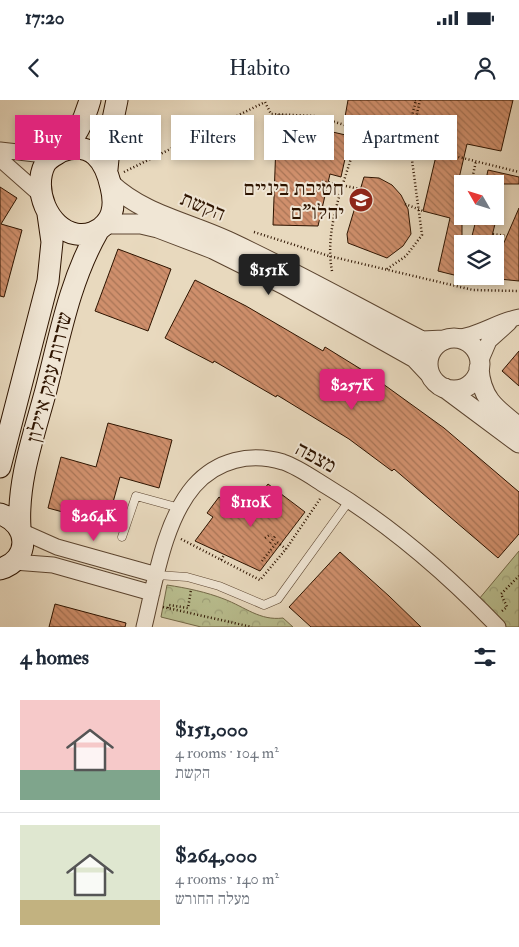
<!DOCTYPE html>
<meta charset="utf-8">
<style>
:root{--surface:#fff;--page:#f2f2f3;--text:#1f2937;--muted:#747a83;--line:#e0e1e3;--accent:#db2777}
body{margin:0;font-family:"IM FELL Double Pica","Frank Ruhl Libre",serif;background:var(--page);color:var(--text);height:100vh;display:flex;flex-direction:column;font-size:19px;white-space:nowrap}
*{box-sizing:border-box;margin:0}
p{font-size:16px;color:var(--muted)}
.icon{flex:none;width:28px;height:28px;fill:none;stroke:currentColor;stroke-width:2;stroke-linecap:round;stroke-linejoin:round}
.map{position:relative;height:527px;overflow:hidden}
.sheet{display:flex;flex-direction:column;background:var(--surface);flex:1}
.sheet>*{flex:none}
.top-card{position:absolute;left:15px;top:15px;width:490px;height:45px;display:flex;gap:10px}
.needle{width:32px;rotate:309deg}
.fabs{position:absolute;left:454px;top:75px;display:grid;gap:10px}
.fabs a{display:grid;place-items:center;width:50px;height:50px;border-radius:0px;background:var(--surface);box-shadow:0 2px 8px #0003;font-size:25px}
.price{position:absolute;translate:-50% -42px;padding:0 11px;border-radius:5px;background:var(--accent);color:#fff;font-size:16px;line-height:32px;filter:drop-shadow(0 1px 2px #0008)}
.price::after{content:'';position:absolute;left:50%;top:30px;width:15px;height:11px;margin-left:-8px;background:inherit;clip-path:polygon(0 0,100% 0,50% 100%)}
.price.on{background:#222;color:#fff}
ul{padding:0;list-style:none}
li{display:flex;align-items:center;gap:15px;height:125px;padding:0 20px}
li+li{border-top:1px solid var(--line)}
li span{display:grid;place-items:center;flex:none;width:140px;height:100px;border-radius:0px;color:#555}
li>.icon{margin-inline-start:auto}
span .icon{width:60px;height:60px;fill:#fffc;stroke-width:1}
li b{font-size:21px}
h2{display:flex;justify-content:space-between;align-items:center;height:60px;padding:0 20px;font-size:21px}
.chip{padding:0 18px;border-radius:0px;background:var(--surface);box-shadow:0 2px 8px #0003;font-size:18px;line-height:45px}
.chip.on{background:var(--accent);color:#fff}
.status{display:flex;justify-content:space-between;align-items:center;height:35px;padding:0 25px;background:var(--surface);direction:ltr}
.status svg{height:14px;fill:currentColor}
header{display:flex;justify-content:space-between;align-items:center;height:65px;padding:0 20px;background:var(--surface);font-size:22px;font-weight:600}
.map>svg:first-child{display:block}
</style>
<div class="status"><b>17:20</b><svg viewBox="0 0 49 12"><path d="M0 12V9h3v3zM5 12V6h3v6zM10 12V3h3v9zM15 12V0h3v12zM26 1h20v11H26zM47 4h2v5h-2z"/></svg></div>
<header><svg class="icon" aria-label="back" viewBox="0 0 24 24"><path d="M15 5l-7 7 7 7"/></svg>Habito<svg class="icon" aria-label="person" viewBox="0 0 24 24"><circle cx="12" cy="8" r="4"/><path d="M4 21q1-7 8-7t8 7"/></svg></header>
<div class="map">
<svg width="519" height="527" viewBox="0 0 519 527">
<defs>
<pattern id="park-crowns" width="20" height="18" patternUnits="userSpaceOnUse" patternTransform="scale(1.25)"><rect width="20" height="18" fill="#b9be8f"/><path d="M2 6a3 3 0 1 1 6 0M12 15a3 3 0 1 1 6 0" fill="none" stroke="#9fa27a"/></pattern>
<pattern id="building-back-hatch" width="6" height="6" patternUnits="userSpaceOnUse" patternTransform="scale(1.25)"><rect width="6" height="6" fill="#cf8f6c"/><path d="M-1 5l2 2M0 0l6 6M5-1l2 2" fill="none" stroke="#a87456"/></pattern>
</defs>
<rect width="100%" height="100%" fill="#e8d9be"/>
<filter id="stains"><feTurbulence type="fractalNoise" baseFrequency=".004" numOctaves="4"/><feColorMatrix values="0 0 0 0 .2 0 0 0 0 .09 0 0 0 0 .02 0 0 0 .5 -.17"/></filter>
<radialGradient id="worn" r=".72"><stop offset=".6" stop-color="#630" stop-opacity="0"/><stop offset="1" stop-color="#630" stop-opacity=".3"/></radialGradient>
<path fill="url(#park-crowns)" stroke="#746948" d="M519 451V527H506L479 499Z
M167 485C187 488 206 492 224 499 245 507 260 521 283 518L293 527H201L161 517Z"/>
<path fill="url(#building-back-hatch)" stroke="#2e1400" d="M348 0H513L501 51 467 44 457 87 462 89V177L438 171 450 118 423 111 440 39 345 17Z
M277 15 302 16V25L350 36 341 77 330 74 318 126 273 125Z
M488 70 519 77V84H485Z
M364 77 379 78 392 85 401 95 408 109 411 134 403 146 387 158 348 143 347 134Z
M0 87 17 98 1 124 22 130 4 197 0 196Z
M519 108V181L499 179 496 161Z
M477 116H497L490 144H470Z
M118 149 171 169 148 231 95 211Z
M195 180 246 206 323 251 325 247 372 276 444 328 519 392V434L498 458 394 369 392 371 349 339 277 295 276 297 214 261 213 263 165 238Z
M519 251V286L502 271Z
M108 323 172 340 159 388 120 377 107 424 48 408 61 357 96 367Z
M268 384 305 412 260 471 195 441 213 417 207 413 219 397 244 416Z
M340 452 389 496 421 527H311L289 507Z
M55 504 126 523 125 527H49Z"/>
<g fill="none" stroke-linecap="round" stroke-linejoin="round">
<defs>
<path id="service" d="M122 437 136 396 180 408
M157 475 187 477 219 486 264 505 278 499 349 401"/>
<path id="minor" d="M0 50 53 56
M0 59 44 98
M452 238C476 237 495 222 519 217
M480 262 489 241 509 223
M21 431 57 447 157 475
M14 462 53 465 152 493
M144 527C155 482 164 421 194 386 217 360 250 352 283 362 298 367 313 378 326 386 389 424 447 474 498 527"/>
<path id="tertiary" d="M110 83C143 115 191 123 232 143 296 173 358 208 422 241L444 240
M106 124H141L158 128 213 149 285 185 415 258 430 274
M428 264a26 26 0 1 1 52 0a26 26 0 1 1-52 0Z
M479 268C481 299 496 309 519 327
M445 288 519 343"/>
<path id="secondary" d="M62 51C92 41 105 60 111 87 114 99 115 113 106 123 99 132 87 136 76 134 48 129 32 89 45 64 50 56 57 55 63 50 76 37 85 18 90 0
M107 69 111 29 117 0
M0 367 48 181 52 142 48 114
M0 414C30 424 31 460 0 469
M20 428C17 381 34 335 46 290 60 235 70 180 98 131"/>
</defs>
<use href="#service" stroke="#5c4530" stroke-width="9"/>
<use href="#minor" stroke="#5c4530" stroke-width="17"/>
<use href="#tertiary" stroke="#5c4530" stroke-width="21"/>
<use href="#secondary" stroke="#2e1400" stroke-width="23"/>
<path stroke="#2e1400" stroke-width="2.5" stroke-dasharray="1 2.5" stroke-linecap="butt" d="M405 44 416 0H413
M310 46 315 16
M124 72 265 2 271 14 315 16 410 45 519 72
M322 81 360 89
M471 84 476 61
M405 104 423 111
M254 132 329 156 473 190 519 191
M493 134 507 136
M387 169 406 156 422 135 410 45 420 0
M332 171C323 123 349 75 359 29
M265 438 271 434
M181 439 260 480 286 449 320 399
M270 443 276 435
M221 460 224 455
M262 461 277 442 286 449
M163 507 252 527
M168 508 169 505 188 508 191 490
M502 511 507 507 501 494 519 476"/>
<use href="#service" stroke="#f0e6d5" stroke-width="8"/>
<use href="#minor" stroke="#f0e6d5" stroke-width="15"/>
<use href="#tertiary" stroke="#f0e6d5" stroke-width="19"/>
<use href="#secondary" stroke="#f0e6d5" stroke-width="21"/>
</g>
<defs>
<symbol id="school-disc" viewBox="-11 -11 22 22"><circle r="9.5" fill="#8f2418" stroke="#f0e6d5"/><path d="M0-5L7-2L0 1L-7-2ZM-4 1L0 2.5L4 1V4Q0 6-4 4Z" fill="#fff"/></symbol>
</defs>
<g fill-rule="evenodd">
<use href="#school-disc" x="347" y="86" width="28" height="28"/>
</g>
<g text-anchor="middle" stroke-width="4" stroke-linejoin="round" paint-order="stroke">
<g font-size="21" fill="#2e1400" stroke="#f0e6d5" text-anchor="end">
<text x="344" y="95">חטיבת ביניים<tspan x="344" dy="24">יהלו"ם</tspan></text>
</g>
<g font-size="21" fill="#2e1400" stroke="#f0e6d5">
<text transform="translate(203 106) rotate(22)" y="7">הקשת</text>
<text transform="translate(49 277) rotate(-76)" y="7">שדרות עמק איילון</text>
<text transform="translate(316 357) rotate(28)" y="7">מצפה</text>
</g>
</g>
<rect width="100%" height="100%" filter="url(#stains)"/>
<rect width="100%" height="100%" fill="url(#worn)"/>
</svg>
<div class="fabs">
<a><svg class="needle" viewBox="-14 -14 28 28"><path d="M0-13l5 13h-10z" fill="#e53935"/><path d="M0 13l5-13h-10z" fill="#747a83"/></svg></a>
<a><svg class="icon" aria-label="layers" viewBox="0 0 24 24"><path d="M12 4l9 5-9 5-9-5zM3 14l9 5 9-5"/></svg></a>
</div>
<b class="price on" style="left:269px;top:196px">$151K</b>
<b class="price" style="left:352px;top:311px">$257K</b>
<b class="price" style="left:251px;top:428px">$110K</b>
<b class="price" style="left:94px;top:442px">$264K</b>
<div class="top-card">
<a class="chip on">Buy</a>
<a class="chip">Rent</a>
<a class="chip">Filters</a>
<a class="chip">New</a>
<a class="chip">Apartment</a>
</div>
</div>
<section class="sheet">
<h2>4 homes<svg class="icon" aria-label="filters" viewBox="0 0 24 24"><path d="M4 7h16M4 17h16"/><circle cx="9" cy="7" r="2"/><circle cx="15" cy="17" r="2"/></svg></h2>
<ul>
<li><span style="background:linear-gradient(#f6c9c9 70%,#7fa58c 0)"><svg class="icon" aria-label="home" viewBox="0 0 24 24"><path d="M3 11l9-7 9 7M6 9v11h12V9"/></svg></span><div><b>$151,000</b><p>4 rooms · 104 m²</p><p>הקשת</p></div></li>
<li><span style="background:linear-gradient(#dfe7d0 75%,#c2b280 0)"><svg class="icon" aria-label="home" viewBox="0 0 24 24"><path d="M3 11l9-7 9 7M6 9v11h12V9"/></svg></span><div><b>$264,000</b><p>4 rooms · 140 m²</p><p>מעלה החורש</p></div></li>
</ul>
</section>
